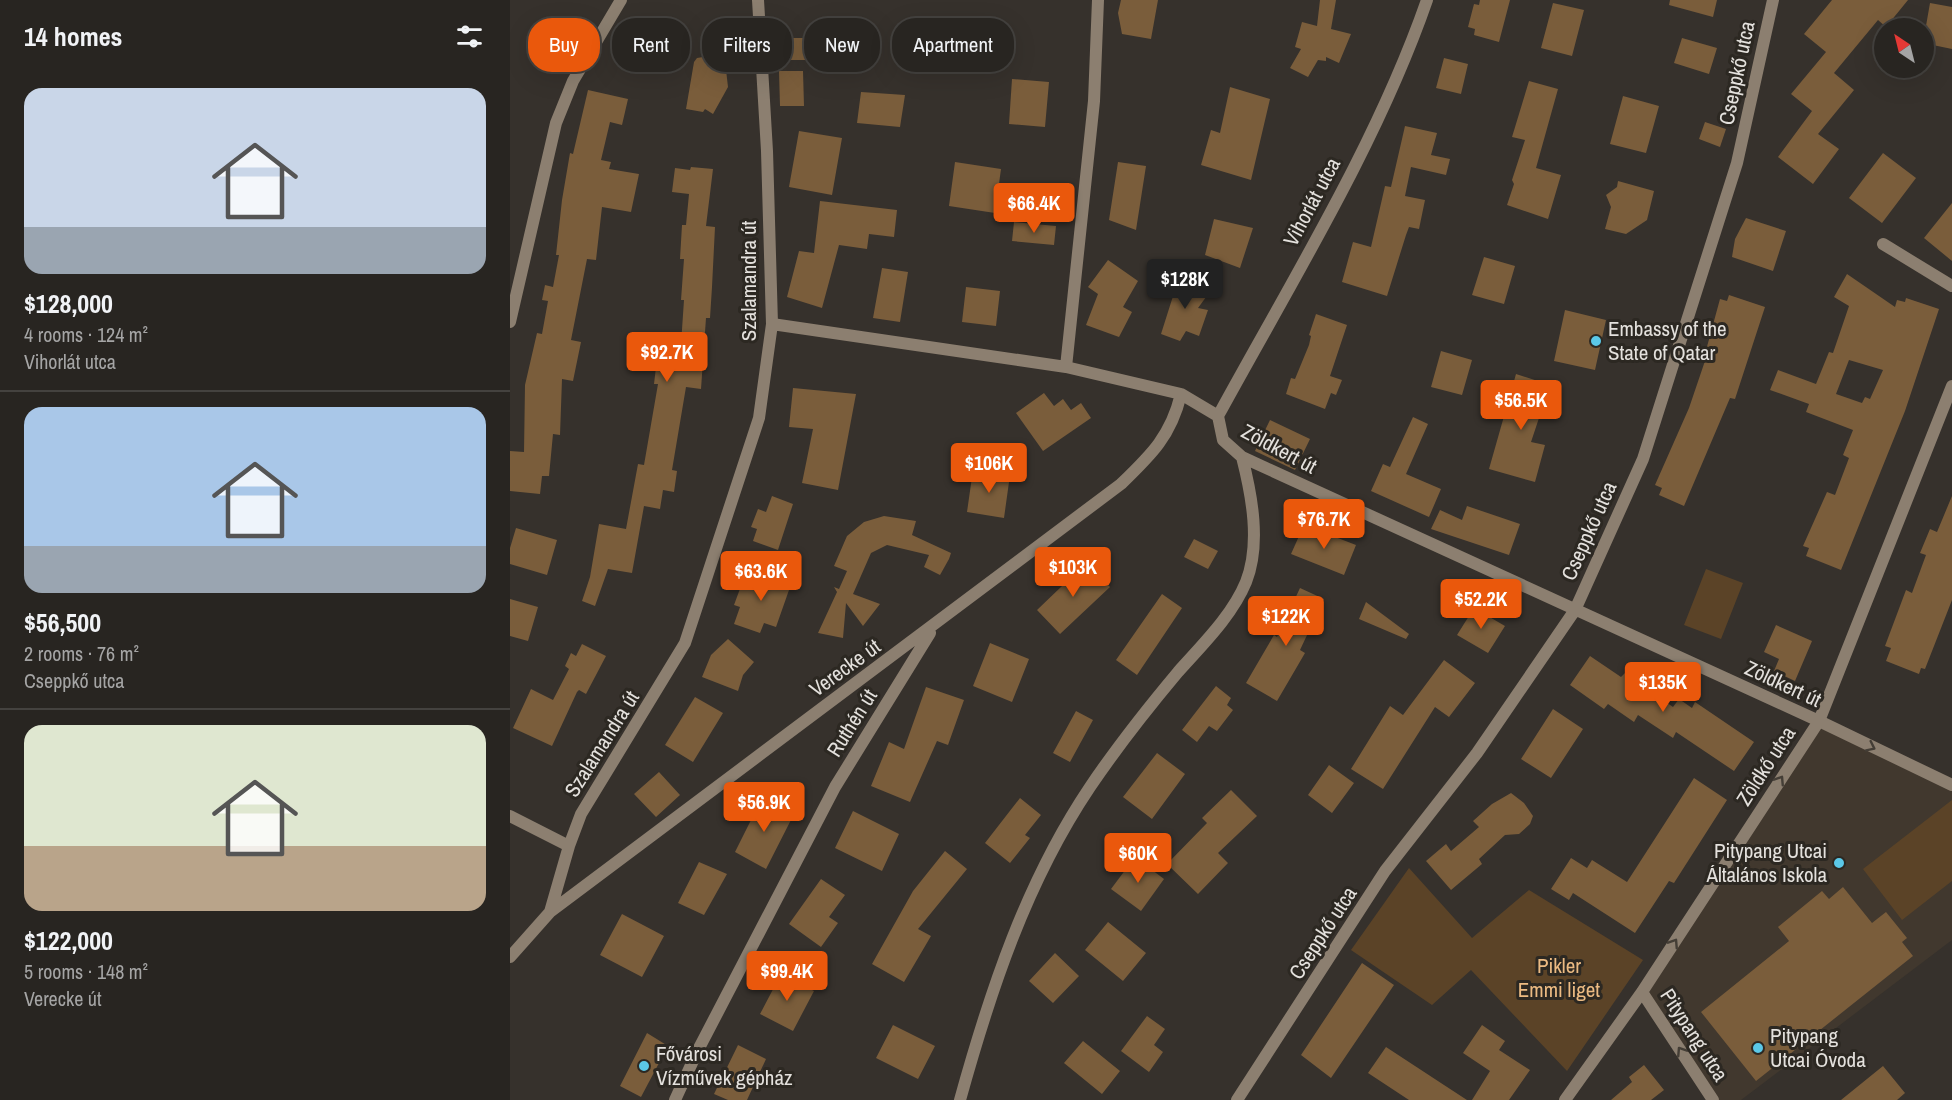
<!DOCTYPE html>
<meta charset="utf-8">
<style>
:root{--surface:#282521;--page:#34312e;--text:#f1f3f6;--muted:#a5a5a5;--line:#44423f;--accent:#ea580c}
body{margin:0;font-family:"Archivo Narrow",sans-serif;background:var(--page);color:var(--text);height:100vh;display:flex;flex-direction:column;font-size:22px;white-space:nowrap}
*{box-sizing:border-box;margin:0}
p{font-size:20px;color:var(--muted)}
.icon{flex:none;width:33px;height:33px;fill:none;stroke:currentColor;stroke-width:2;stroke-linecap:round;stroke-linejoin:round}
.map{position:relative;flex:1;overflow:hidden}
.side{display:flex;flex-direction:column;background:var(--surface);width:510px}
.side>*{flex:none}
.top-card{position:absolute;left:18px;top:18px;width:570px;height:54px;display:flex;gap:12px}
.needle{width:39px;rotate:325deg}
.controls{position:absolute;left:1364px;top:18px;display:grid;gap:12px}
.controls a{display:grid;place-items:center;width:60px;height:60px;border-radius:50%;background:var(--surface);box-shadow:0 6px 24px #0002,0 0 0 2px var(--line);font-size:30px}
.price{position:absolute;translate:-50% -51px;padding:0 14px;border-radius:6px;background:var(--accent);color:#fff;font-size:20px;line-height:39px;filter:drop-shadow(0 2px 3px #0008)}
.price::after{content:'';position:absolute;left:50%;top:36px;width:18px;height:14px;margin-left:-9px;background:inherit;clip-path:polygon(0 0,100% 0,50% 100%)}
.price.on{background:#222;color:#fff}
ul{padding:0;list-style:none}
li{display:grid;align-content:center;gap:12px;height:318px;padding:0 24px}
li+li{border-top:2px solid var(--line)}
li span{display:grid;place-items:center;height:186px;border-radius:18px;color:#555}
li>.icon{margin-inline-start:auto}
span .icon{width:108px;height:108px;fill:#fffc;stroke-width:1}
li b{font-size:26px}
h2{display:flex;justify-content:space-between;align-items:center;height:72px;padding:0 24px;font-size:26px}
.tag{padding:0 21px;border-radius:24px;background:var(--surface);box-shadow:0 6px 24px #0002,0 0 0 2px var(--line);font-size:21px;line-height:54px}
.tag.on{background:var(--accent);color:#fff}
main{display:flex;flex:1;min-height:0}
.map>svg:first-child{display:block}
</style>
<main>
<section class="side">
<h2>14 homes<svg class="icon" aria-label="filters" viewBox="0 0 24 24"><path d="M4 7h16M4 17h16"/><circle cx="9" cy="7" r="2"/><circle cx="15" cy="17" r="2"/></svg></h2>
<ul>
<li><span style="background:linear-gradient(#c9d6e8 75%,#9aa5b1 0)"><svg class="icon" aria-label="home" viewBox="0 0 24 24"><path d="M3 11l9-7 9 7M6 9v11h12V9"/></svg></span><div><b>$128,000</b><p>4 rooms · 124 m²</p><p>Vihorlát utca</p></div></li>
<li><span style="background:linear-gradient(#a9c7e8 75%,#9aa5b1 0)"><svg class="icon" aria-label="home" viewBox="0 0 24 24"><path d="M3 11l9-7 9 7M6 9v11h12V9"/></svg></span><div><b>$56,500</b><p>2 rooms · 76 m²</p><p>Cseppkő utca</p></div></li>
<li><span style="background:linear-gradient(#dfe7d0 65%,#b9a48a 0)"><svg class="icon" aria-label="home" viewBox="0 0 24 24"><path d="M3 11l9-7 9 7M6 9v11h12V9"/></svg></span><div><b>$122,000</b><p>5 rooms · 148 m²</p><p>Verecke út</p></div></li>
</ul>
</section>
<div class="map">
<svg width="1442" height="1100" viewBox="0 0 1442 1100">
<rect width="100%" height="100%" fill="#36312c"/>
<path fill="#41382e" d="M1309 721 1442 785V940L1231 1100H1203L1132 992Z"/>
<path fill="#5b4327" d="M1196 569 1233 583 1211 639 1174 625Z
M1442 800V881L1392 920 1353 869Z
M899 868 962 938 1019 890 1133 960 1057 1071 961 970 922 1005 841 950Z"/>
<path fill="#7a5d3b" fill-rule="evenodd" d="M611 0H648L641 39 612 34 608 13Z
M810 0H826L821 29 841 34 829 63 816 57V61L808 60 798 77 780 68 791 49 785 47 792 22 807 26Z
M970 0H1000L989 42 964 35 965 29 958 27 964 4 969 5Z
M1160 0H1207L1203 17 1159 5Z
M1322 0H1398L1376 27 1368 20 1324 73 1344 90 1308 134 1329 149 1303 184 1268 157 1302 111 1281 94 1316 52 1294 34Z
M1043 3 1074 10 1062 56 1031 48Z
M1420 3 1442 7V49L1413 43Z
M130 21 156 29 145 66 119 58Z
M435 28 462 30 460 69 442 68V59L434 58Z
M281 38H319L318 60H281Z
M1172 38 1207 48 1199 74 1164 63Z
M205 55 204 61H215L218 87 203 114 195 109 193 112 176 109 184 62 187 58Z
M934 58 958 64 951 94 926 88Z
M269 71H293L294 106H270Z
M502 79 539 82 535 127 499 124Z
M1019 81 1048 89 1026 168 1051 175 1038 219 997 205 1004 184 1002 180 1015 140 1002 137Z
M720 87 760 99 741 180 691 165 701 130 710 133Z
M78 90 118 99 112 125 100 122 91 160 101 162 99 169 129 174 121 212 92 207 86 260 77 259 61 340 71 342 63 381 52 379 50 435 43 434 39 476H32L30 494 0 491V451L14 452 15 385 27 333 32 334 38 301 32 300 35 285 43 287 49 255H46L52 200 60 153 63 154Z
M351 92 395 95 390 127 347 123Z
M1113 96 1149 106 1136 153 1100 144Z
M1195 122 1216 129 1210 147 1189 139Z
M895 126 927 133 921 155 940 159 936 175 901 167 895 196 915 200 909 229 899 227 896 235 877 296 832 282 843 242 861 247 875 186 881 187Z
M289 131 332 138 322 195 279 187Z
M1373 153 1406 178 1372 223 1339 198Z
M445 162 491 169 485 213 439 206Z
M608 162 636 166 626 230 599 220Z
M181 167 203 169 196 226 205 227 202 287 200 318H196L191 389 176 387 162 470 167 471 164 492 153 490 150 509 134 506 122 573 98 569 85 606 72 601 80 577 89 524 116 529 128 464 134 465 148 384H144L149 342 171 344 174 300H171L174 259H170L172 225H176L179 194 162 192 165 168 180 170Z
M1108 181 1144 191 1137 220 1116 234 1095 229 1101 207 1096 195 1107 187Z
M310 201 387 210 384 237 359 234 357 249 329 245 312 308 277 297 289 251 304 253Z
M1442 203V261L1414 238Z
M1236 218 1276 231 1263 271 1222 257 1225 239Z
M704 219 743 228 730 268 695 255Z
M504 222 546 226 544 245 502 241Z
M974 257 1005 266 994 304 962 295Z
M598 260 628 281 613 307 622 312 609 337 576 325 588 294 578 287Z
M372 268 398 272 390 322 363 318Z
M670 274 699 293 688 308 698 310 689 336 676 331 670 341 651 334Z
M1337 274 1385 307 1387 300 1395 302 1396 298 1429 309 1395 411 1331 570 1296 556 1299 548 1293 546 1317 492 1325 495 1339 458 1333 455 1343 430 1296 412 1299 404 1260 390 1268 370 1306 384 1319 352 1323 353 1339 306 1324 297ZM1339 360 1373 370 1360 399 1355 397 1352 403 1326 394Z
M456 287 490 291 486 326 452 322Z
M1219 295 1255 307 1225 399 1220 398 1174 506 1149 495 1152 488 1145 485 1179 408 1197 355 1195 354 1210 299 1217 301Z
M1055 310 1096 320 1085 370 1044 361Z
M806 314 837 325 820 376 832 380 826 395 821 393 815 409 776 394 781 378 785 379 799 345 801 336 799 335Z
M931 351 962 360 952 395 921 387Z
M1006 374 1040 385 1021 442 1035 445 1025 482 979 469Z
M283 388 346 394 328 490 292 483 303 429 279 427Z
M534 393 544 406 553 399 561 410 571 403 581 418 533 451 506 413Z
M903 417 918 424 896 474 931 489 919 517 861 491 873 464 880 467Z
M760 420 800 439 785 470 745 451Z
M463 470 500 475 494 518 457 512Z
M262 496 283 504 268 550 243 541 247 529 241 527 248 509 256 512Z
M1442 496V600L1415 669 1411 668 1409 674 1376 661 1381 648 1375 646 1396 590 1402 593 1416 555 1410 553 1420 529 1427 532Z
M957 506 1010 524 999 555 921 529 930 510 952 520Z
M374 516 406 521 402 535 441 553 439 559 430 575 414 567 419 555 377 545 361 553 343 594 370 604 353 626 336 603 333 638 308 633 327 592 324 587 329 589 337 571 324 566 337 536 354 522Z
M794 525 846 545 834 575 781 554Z
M6 528 47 540 37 575 0 564V548Z
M684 539 708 551 698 569 674 557Z
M576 563 600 587 550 634 527 610Z
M247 568 272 576 269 586 279 590 266 627 254 623 250 633 224 624 230 607 224 605 231 586 239 589Z
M790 588 814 599 790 650 795 653 767 701 736 683 764 635 767 637Z
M652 594 672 608 627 675 606 660Z
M0 599 28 607 18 641 0 636Z
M856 602 899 634 896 639 849 619Z
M964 608 995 626 978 653 947 635Z
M1266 625 1302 641 1285 681 1264 671 1269 659 1254 652Z
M218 639 244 662 233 675 228 691 192 677 201 655Z
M480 643 519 659 502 702 463 686Z
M72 644 96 656 76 694 69 690 67 692 42 746 3 728 21 689 43 700 59 669 55 666 61 653 66 656Z
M1080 656 1111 677 1115 673 1163 707 1169 699 1182 708 1185 702 1244 742 1224 771 1166 732 1163 738 1128 715 1124 722 1098 704 1094 709 1060 685Z
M934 660 965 683 939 717 925 707 873 789 841 769 880 706 893 715Z
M706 686 721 698 717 705 723 710 707 731 699 726 687 742 672 730Z
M416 687 454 700 438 745 427 741 400 802 361 786 379 742 394 749Z
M185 697 213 713 183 762 155 745Z
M1043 709 1073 729 1041 778 1011 759Z
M566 711 583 720 560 762 543 753Z
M647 753 675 774 642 819 613 797Z
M819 765 844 783 822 813 798 795Z
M149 772 170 795 146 817 124 794Z
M1184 778 1217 800 1164 883 1159 881 1125 933 1063 893 1059 900 1041 889 1061 858 1077 868 1082 860 1117 882Z
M721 790 747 816 708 853 718 863 688 894 657 864 697 823 692 818Z
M1001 793 1014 803 1023 816 1020 824 1009 834 995 835 969 859 972 864 941 890 916 861 936 844 941 851 969 827 963 821 982 804Z
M252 798 284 814 256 869 225 852Z
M510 798 531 815 515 835 520 838 500 863 475 843Z
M343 811 389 834 372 871 325 848Z
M435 851 457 869 408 929 421 936 394 982 362 964 403 891Z
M625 857 654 879 631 911 601 889Z
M189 862 217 874 194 915 168 903Z
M311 879 335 895 319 917 328 923 311 947 279 924Z
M1333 887 1362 923 1376 912 1397 938 1392 942 1403 956 1246 1081 1191 1012 1279 941 1268 927 1312 891 1319 899Z
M112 914 154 936 132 977 90 955Z
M598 922 636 953 613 981 575 950Z
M545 953 569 976 543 1003 519 981Z
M852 963 884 985 821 1078 791 1055Z
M271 974 304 991 283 1031 250 1014Z
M637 1016 655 1029 644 1045 653 1052 639 1072 611 1051Z
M383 1025 425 1046 408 1079 366 1058Z
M972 1025 995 1041 989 1050 1020 1070 999 1100H962L980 1071 953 1053Z
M137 1033 158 1046 131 1097 110 1086Z
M573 1041 610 1071 592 1094 554 1063Z
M228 1045 256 1059 237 1100H218L204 1094Z
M876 1047 934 1085 957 1100H899L858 1073Z
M1134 1065 1154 1090 1141 1100H1101L1122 1082 1119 1077Z
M1373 1066 1395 1093 1387 1100H1331Z"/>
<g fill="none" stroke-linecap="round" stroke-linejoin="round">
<path stroke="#8c7f70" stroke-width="12" d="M1373 244 1442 286
M0 322 46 123 63 81 111 0
M262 324 556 367 671 394 708 416 713 440 732 457 1309 721 1442 785
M556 367 584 101 588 0
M708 416C781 282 867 144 917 0
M0 816 59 846
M40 912 59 846 71 814 175 643 249 418 262 324 257 151 248 0
M0 957 40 912 611 484C641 455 661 436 671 394
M1132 992 1203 1100
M165 1100 187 1052 325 787 420 633
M450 1100C480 992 516 882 580 787 607 747 637 709 668 672 692 645 722 616 736 582 751 544 742 496 732 457
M727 1100 875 871 967 753 1065 610 1133 459 1227 163 1263 0
M1055 1100 1132 992 1309 721 1442 386"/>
</g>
<defs><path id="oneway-chevron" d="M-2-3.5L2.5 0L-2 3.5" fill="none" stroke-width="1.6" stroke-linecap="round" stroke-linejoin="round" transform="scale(1.5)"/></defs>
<g stroke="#443e36">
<use href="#oneway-chevron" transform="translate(1361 747) rotate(26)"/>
<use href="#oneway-chevron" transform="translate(1270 780) rotate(-57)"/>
<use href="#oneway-chevron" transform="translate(1164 943) rotate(-57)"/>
<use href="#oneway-chevron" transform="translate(1171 1051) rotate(-123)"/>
</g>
<g fill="#5bc8e7" stroke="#2c2822" stroke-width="2">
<circle cx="1086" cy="341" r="6"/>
<circle cx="1329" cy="863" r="6"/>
<circle cx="1248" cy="1048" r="6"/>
<circle cx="134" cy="1066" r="6"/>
</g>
<g text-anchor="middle" stroke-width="6" stroke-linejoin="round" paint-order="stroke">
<g font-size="21" fill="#e4e1dd" stroke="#2c2822">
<text transform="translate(1227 73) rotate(-78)" y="7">Cseppkő utca</text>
<text transform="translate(802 202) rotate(-62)" y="7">Vihorlát utca</text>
<text transform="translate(239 281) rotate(-90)" y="7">Szalamandra út</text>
<text transform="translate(769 449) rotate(28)" y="7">Zöldkert út</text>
<text transform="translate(1079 531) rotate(-66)" y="7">Cseppkő utca</text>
<text transform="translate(335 668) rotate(-36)" y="7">Verecke út</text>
<text transform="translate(1273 684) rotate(25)" y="7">Zöldkert út</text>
<text transform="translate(342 723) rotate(-58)" y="7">Ruthén út</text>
<text transform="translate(92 744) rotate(-58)" y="7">Szalamandra út</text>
<text transform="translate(1256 766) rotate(-57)" y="7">Zöldkő utca</text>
<text transform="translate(813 933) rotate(-57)" y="7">Cseppkő utca</text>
<text transform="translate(1184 1035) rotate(57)" y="7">Pitypang utca</text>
</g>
<g font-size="21" fill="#e4e1dd" stroke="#2c2822" text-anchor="start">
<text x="1098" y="336">Embassy of the<tspan x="1098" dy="24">State of Qatar</tspan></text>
<text x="1317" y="858" text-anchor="end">Pitypang Utcai<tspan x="1317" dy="24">Általános Iskola</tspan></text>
<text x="1260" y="1043">Pitypang<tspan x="1260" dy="24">Utcai Óvoda</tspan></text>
<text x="146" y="1061">Fővárosi<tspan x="146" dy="24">Vízművek gépház</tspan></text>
</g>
<g font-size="21" fill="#ecbb83" stroke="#2c2822">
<text x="1049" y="973">Pikler<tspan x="1049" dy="24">Emmi liget</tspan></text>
</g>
</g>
</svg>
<div class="controls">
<a><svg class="needle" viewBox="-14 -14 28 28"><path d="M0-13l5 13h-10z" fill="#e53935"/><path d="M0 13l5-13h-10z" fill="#a5a5a5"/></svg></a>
</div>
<b class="price" style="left:524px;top:234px">$66.4K</b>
<b class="price on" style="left:675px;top:310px">$128K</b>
<b class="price" style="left:157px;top:383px">$92.7K</b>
<b class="price" style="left:1011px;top:431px">$56.5K</b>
<b class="price" style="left:479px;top:494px">$106K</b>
<b class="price" style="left:814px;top:550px">$76.7K</b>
<b class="price" style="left:563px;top:598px">$103K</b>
<b class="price" style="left:251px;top:602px">$63.6K</b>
<b class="price" style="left:971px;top:630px">$52.2K</b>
<b class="price" style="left:776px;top:647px">$122K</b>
<b class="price" style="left:1153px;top:713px">$135K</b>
<b class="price" style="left:254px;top:833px">$56.9K</b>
<b class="price" style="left:628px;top:884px">$60K</b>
<b class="price" style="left:277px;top:1002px">$99.4K</b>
<div class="top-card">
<a class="tag on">Buy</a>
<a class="tag">Rent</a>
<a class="tag">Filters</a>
<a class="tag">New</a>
<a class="tag">Apartment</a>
</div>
</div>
</main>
